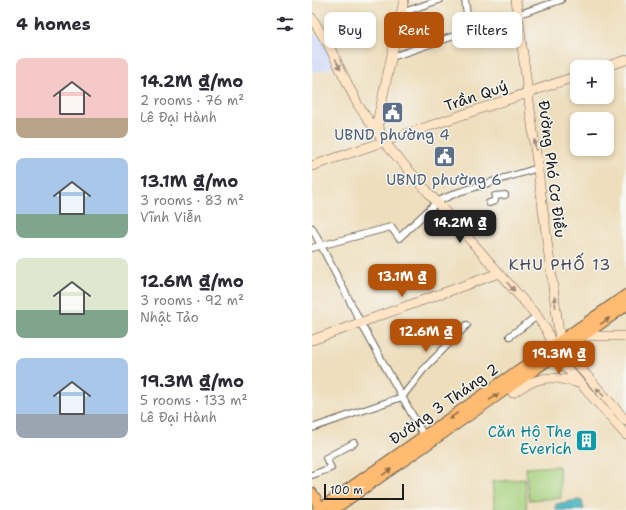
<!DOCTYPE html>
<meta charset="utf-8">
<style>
:root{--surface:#fff;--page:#f7f7f7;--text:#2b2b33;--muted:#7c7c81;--accent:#b45309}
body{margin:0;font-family:"Shantell Sans",sans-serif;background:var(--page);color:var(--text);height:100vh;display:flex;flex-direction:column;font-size:15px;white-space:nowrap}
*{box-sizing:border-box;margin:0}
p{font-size:13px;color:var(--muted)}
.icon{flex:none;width:22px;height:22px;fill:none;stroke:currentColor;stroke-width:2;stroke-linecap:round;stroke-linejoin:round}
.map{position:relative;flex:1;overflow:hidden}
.sheet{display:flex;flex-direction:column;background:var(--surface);width:312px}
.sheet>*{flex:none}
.hud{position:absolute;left:12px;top:12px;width:242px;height:36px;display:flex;gap:8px}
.controls{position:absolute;left:258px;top:60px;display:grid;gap:8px}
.controls a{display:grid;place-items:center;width:44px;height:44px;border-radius:8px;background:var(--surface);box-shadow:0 2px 6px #0003;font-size:20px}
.scale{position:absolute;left:12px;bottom:10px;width:80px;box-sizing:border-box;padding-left:4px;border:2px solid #1c1c1c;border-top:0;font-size:11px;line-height:14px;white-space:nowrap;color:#1c1c1c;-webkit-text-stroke:3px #f6f6f2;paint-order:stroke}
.price{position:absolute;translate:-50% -34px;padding:0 9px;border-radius:8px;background:var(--accent);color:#fff;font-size:13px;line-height:26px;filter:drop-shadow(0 1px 2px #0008)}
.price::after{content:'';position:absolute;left:50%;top:24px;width:12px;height:9px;margin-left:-6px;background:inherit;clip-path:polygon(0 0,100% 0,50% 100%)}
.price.selected{background:#222;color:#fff}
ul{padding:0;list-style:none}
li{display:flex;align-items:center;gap:12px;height:100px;padding:0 16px}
li span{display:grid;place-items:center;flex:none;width:112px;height:80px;border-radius:8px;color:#555}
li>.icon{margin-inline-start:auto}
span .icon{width:48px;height:48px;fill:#fffc;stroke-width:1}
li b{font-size:17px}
h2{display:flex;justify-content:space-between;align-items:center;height:48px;padding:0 16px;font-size:17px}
.chip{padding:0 14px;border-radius:8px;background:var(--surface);box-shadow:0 2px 6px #0003;font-size:14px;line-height:36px}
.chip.selected{background:var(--accent);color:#fff}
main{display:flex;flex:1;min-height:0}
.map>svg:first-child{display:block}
</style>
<main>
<section class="sheet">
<h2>4 homes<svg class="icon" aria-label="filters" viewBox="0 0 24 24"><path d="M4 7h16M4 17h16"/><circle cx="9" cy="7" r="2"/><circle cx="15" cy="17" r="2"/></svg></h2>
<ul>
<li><span style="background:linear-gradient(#f6c9c9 75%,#b9a48a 0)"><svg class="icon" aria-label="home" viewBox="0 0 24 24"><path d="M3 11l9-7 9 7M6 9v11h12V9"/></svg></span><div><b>14.2M ₫/mo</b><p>2 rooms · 76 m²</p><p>Lê Đại Hành</p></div></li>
<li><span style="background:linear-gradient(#a9c7e8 70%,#7fa58c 0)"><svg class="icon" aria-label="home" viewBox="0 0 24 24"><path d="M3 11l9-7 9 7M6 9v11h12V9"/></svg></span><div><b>13.1M ₫/mo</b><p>3 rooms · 83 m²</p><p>Vĩnh Viễn</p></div></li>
<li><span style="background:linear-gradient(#dfe7d0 65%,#7fa58c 0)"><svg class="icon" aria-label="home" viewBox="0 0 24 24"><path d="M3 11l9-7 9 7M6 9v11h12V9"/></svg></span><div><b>12.6M ₫/mo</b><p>3 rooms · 92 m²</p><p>Nhật Tảo</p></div></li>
<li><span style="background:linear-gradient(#a9c7e8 70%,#9aa5b1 0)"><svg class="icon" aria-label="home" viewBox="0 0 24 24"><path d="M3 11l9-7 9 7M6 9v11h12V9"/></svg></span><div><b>19.3M ₫/mo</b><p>5 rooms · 133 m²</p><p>Lê Đại Hành</p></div></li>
</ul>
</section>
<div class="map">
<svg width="314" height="510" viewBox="0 0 314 510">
<rect width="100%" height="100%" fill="#f6f6f2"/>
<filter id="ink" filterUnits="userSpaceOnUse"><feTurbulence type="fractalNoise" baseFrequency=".025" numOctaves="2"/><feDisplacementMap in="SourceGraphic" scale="8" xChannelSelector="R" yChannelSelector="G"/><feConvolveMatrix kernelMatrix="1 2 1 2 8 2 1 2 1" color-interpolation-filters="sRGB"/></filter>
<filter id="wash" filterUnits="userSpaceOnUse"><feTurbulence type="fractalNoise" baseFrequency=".012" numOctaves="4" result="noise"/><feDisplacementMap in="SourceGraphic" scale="16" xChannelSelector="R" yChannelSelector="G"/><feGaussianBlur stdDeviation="0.9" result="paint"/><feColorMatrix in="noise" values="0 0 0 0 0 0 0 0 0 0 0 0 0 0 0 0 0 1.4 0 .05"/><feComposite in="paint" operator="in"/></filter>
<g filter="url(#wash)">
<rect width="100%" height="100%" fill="#eedebc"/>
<path fill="#d1d9f9" d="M7 33 24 67 0 73V36Z"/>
<path fill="#a7d27f" stroke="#62774e" d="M247 466 249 498 217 500 214 468Z
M213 479 215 510H183L180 482Z"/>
<path fill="#49b7c2" stroke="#326a6f" d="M266 500 270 501 272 510H244V504Z"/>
</g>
<g filter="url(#ink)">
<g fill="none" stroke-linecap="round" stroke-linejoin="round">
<defs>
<path id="street" d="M153 0 157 31
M89 13 127 0
M80 57 249 0
M177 203 183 201V196L193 195
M0 228 49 323 112 436
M0 248 79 227 87 238 126 201 147 192 226 168
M198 336 225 316
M0 428 90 397 111 370 155 325
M0 475 19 468 14 458 42 443"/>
<path id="secondary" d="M204 0 248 341
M0 18 18 48 46 105 72 142 225 316 235 331 241 345
M292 67 314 60
M68 133 66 118 92 0
M0 166 265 76
M271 336H314
M0 340 187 273
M252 349 314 421
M245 354 252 365 314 435
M197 387 201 393C225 376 240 374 269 384"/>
<path id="primary" d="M0 493 4 499 8 510
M6 510 314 295
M21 510 314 306"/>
</defs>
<use href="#street" stroke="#666054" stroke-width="8"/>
<use href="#secondary" stroke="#666054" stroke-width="10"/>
<use href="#primary" stroke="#666054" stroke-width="12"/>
<use href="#street" stroke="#fff" stroke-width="6"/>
<use href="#secondary" stroke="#ffe4c6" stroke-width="9"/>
<use href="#primary" stroke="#ffbb71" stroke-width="10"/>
</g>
<defs><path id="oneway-solid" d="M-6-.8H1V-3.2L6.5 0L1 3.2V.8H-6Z"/></defs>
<g fill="#998a7a">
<use href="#oneway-solid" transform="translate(26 64) rotate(62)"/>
<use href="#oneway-solid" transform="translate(223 145) rotate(-97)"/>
<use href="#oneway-solid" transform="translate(199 287) rotate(48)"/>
<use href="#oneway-solid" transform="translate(243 302) rotate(-97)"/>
<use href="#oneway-solid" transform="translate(288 392) rotate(-132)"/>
</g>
<g fill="#8e6c46">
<use href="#oneway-solid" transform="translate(293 321) rotate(-35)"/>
<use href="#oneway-solid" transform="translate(182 397) rotate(-34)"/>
<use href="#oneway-solid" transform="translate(141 416) rotate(145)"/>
<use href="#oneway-solid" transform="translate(75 472) rotate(-35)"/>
</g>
</g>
<defs>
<symbol id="civic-square" viewBox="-11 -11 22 22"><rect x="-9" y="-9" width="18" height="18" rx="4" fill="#5c6f8a" stroke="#f6f6f2"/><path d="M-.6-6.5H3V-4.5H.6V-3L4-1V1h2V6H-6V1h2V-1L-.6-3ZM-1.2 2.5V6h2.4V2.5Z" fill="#fff"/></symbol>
<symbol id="building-square" viewBox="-11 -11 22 22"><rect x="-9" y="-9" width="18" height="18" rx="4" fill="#0f9aa8" stroke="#f6f6f2"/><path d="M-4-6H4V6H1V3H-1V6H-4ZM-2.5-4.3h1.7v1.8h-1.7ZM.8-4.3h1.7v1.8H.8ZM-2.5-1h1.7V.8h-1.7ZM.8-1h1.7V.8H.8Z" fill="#fff"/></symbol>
</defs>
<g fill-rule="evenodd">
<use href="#civic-square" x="68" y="100" width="25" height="25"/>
<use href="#civic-square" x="120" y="144" width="25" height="25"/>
<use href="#building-square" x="262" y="428" width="25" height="25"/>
</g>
<g text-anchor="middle" stroke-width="3" stroke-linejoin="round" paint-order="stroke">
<g font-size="15" fill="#1c1c1c" stroke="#f6f6f2">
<text transform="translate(164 96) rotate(-19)" y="5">Trần Quý</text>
<text transform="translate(240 169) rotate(83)" y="5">Đường Phó Cơ Điều</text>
<text transform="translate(132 404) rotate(-35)" y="5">Đường 3 Tháng 2</text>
</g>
<g font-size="15" fill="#4e5e75" stroke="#f6f6f2">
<text x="80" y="140">UBND phường 4</text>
<text x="132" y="185">UBND phường 6</text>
</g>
<g font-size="15" fill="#0d838f" stroke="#f6f6f2" text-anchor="end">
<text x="260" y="437">Căn Hộ The<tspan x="260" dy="17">Everich</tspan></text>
</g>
<g font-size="16" letter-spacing="1" fill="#4d4c5c" stroke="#f6f6f2">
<text x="248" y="270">KHU PHỐ 13</text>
</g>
</g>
</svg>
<div class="controls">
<a>+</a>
<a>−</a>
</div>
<div class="scale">100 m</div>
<b class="price selected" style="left:148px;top:244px">14.2M ₫</b>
<b class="price" style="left:90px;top:298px">13.1M ₫</b>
<b class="price" style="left:114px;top:353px">12.6M ₫</b>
<b class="price" style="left:247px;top:375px">19.3M ₫</b>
<div class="hud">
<a class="chip">Buy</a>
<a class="chip selected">Rent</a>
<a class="chip">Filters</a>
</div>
</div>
</main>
